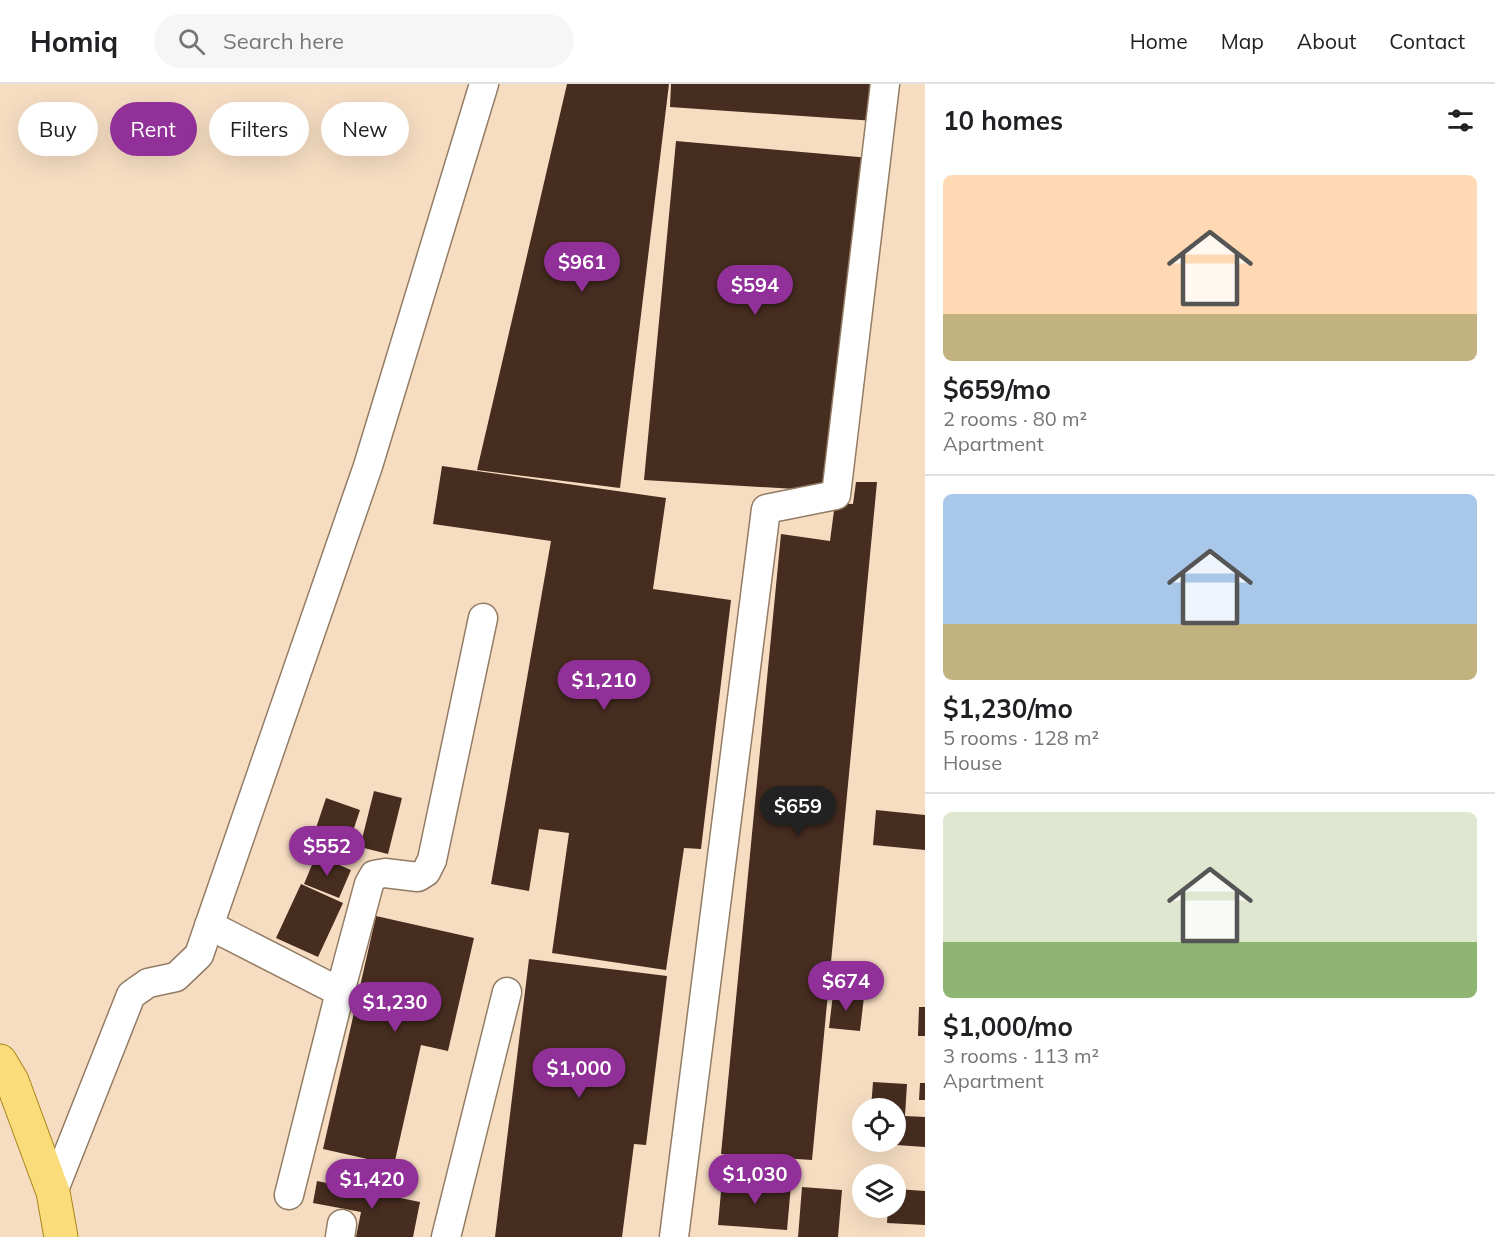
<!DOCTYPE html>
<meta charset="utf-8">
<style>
:root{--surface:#fff;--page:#f6f6f6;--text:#202124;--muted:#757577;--line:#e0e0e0;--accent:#903098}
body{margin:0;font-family:Mulish,sans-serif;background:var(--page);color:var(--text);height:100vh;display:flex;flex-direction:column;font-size:22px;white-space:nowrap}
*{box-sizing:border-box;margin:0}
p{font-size:20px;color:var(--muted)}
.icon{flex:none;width:33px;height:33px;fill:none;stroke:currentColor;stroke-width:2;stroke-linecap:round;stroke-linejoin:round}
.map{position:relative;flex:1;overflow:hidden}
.details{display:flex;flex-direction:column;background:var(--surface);width:570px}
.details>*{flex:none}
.banner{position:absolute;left:18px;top:18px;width:570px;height:54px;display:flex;gap:12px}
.buttons{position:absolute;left:852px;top:1014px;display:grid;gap:12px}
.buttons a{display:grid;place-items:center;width:54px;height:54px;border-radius:50%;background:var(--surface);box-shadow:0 6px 24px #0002;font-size:30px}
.price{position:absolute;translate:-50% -51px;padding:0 14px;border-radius:21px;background:var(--accent);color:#fff;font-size:20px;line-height:39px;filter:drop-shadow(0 2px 3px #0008)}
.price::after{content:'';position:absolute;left:50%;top:36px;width:18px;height:14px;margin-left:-9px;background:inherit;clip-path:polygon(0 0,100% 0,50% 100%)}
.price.on{background:#222;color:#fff}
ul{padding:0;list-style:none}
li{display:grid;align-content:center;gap:12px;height:318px;padding:0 18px}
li+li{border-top:2px solid var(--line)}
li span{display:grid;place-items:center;height:186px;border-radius:9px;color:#555}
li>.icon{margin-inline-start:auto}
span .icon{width:108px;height:108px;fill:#fffc;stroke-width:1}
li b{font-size:26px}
h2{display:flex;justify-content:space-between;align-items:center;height:72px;padding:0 18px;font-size:26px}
.tag{padding:0 21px;border-radius:27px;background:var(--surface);box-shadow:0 6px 24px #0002;font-size:21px;line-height:54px}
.tag.on{background:var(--accent);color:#fff}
header{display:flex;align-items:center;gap:36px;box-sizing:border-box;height:84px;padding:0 30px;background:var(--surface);border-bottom:2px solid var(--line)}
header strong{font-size:28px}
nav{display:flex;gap:33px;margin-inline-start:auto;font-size:21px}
.search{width:420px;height:54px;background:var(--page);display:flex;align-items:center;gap:15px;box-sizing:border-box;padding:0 21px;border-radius:33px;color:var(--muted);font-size:22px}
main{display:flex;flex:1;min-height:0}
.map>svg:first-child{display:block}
</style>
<header>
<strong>Homiq</strong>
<div class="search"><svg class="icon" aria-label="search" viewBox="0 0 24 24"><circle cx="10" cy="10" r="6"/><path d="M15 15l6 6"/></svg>Search here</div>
<nav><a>Home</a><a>Map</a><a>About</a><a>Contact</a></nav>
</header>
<main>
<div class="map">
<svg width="925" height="1153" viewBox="0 0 925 1153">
<rect width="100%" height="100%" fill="#f6ddc2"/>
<path fill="#472d20" d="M567 0H669L620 404 477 386Z
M671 0H880L875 37 670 23Z
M676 57 870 74 829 407 644 396Z
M442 382 666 414 653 505 731 516 701 765 684 764 666 886 552 869 569 749 539 745 529 807 491 800 551 457 433 440Z
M856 398H877L812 1076 721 1070 781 450 830 457 835 419 853 420Z
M374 707 402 714 388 770 360 763Z
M326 714 360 726 345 771 311 759Z
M876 726 925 731V766L873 761Z
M316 771 351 786 339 814 304 800Z
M301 800 343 819 318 873 276 854Z
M376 832 474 854 448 967 421 961 394 1081 323 1065Z
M529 875 667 892 646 1061 634 1060 622 1153H495Z
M833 910 864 913 860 947 829 944Z
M919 923H925V952H918Z
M873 998 907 1000 905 1032 925 1033V1063L868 1059V1058H896V1024H871Z
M920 999H925V1016H919Z
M722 1096 791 1101 787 1146 718 1141Z
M317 1097 420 1118 413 1153H356L361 1128 313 1119Z
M802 1103 842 1106 838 1153H798Z
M896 1105 925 1107V1141L887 1139 888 1124H896Z"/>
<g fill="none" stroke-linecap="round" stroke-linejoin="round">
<defs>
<path id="minor" d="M209 841 340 908 289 1111
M340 908 369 800 374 791 385 789 418 793 426 788 432 776 483 534
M53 1108 131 911 148 899 176 893 199 871 368 382 484 0
M340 1153 342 1140
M446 1153 507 908
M674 1153 766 425 836 411 885 0"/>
<path id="major" d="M0 977 12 997 53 1108 61 1153"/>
</defs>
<use href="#minor" stroke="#937c64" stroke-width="31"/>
<use href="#major" stroke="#a88418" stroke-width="35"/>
<use href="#minor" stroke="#fff" stroke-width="28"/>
<use href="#major" stroke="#fadc7b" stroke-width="33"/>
</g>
</svg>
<div class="buttons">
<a><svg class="icon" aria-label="locate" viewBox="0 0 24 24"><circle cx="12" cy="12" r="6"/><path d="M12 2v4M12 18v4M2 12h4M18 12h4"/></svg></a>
<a><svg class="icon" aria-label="layers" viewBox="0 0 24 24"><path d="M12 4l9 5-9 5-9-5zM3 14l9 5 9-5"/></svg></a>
</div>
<b class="price" style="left:582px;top:209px">$961</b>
<b class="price" style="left:755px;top:232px">$594</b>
<b class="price" style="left:604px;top:627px">$1,210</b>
<b class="price on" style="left:798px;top:753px">$659</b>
<b class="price" style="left:327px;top:793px">$552</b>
<b class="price" style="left:846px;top:928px">$674</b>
<b class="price" style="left:395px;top:949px">$1,230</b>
<b class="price" style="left:579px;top:1015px">$1,000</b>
<b class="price" style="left:755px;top:1121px">$1,030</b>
<b class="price" style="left:372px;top:1126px">$1,420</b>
<div class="banner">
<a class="tag">Buy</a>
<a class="tag on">Rent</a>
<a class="tag">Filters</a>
<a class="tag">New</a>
</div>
</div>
<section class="details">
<h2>10 homes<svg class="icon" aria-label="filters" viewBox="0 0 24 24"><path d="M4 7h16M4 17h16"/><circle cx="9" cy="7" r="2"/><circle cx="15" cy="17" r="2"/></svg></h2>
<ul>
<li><span style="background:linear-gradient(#ffd9b3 75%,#c2b280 0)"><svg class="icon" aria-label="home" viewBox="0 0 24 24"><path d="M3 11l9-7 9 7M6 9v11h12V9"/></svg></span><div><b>$659/mo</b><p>2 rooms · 80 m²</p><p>Apartment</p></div></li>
<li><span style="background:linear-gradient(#a9c7e8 70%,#c2b280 0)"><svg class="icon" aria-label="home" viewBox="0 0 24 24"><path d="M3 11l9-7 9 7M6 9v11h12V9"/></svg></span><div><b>$1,230/mo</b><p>5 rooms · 128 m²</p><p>House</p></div></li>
<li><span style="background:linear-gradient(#dfe7d0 70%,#8fb573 0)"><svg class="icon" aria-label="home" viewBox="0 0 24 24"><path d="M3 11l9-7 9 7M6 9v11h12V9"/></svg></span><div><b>$1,000/mo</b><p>3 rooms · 113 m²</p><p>Apartment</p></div></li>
</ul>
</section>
</main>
